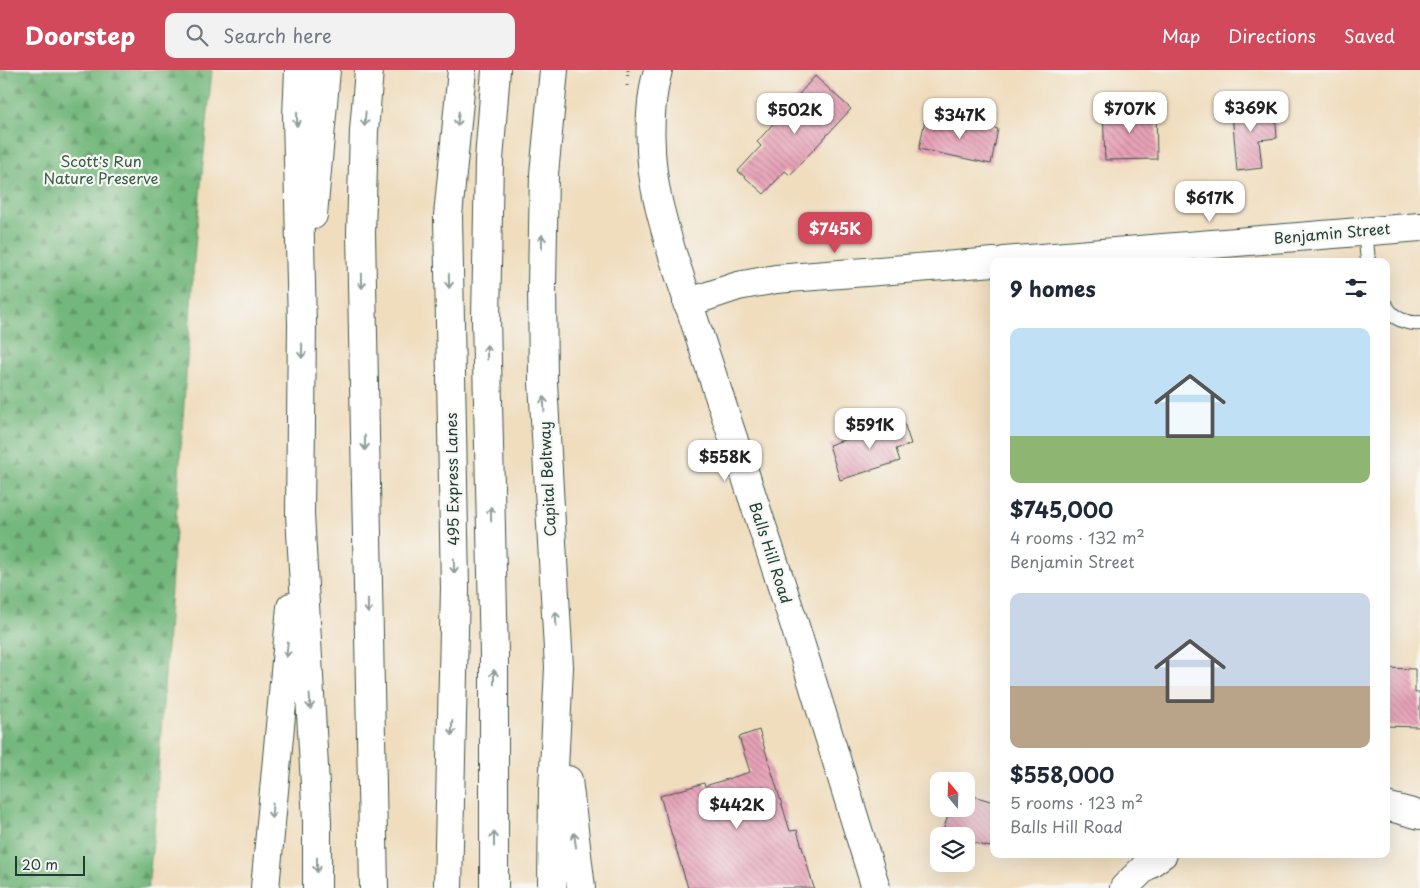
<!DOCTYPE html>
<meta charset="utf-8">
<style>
:root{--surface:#fff;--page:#f2f2f3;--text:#1f2937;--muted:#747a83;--accent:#d1495b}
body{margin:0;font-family:"Playpen Sans",sans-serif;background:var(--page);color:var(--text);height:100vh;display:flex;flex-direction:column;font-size:19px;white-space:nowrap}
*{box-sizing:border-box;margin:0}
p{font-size:16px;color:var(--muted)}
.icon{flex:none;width:28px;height:28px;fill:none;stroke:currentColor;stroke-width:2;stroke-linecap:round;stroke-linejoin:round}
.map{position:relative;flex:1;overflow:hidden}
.details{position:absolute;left:990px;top:188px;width:400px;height:600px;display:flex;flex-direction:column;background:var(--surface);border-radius:10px;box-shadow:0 5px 20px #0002}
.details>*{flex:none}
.needle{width:32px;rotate:341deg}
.controls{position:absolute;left:930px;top:702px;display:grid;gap:10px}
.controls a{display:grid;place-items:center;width:45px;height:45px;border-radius:10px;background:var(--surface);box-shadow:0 5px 20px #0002;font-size:25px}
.scale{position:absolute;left:15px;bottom:12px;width:70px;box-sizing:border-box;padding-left:5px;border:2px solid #1f3d34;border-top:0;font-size:14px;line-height:18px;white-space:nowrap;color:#1f3d34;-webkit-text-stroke:4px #f6f6f2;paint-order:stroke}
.price{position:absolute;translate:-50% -42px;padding:0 11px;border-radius:10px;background:#fff;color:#222;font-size:16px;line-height:32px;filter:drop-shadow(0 1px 2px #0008)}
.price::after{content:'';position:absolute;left:50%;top:30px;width:15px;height:11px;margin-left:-8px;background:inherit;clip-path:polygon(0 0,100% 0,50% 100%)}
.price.active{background:var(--accent);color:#fff}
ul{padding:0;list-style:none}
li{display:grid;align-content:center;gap:10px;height:265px;padding:0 20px}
li span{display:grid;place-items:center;height:155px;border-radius:10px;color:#555}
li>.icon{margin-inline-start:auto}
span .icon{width:90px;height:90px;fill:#fffc;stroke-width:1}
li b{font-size:21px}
h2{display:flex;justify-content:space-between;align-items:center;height:60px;padding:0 20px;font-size:21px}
header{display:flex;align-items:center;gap:30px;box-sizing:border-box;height:70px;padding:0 25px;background:var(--accent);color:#fff}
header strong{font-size:24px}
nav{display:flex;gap:28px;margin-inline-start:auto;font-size:18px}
.search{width:350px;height:45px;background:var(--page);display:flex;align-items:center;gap:12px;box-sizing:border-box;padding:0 18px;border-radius:10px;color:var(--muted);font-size:19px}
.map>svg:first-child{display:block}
</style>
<header>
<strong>Doorstep</strong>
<div class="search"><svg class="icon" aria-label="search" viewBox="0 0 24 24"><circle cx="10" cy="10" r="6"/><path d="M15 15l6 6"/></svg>Search here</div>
<nav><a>Map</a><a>Directions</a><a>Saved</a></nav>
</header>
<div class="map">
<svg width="1420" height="818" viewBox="0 0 1420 818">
<defs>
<pattern id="forest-firs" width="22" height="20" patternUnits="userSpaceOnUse" patternTransform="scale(1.25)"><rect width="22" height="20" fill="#73b77b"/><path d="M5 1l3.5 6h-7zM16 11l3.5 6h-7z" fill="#5e9666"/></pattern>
<pattern id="building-back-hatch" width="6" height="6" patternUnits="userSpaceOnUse" patternTransform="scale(1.25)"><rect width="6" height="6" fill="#e7a1b7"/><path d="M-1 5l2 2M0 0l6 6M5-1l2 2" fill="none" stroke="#bb8496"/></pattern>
</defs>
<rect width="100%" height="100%" fill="#f6f6f2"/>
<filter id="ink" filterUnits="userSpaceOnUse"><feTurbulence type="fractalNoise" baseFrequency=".02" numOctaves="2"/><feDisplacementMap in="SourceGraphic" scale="10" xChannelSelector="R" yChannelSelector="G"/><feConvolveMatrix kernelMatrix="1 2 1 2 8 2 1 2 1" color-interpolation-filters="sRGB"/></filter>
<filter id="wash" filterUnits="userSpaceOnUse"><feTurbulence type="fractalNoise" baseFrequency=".0096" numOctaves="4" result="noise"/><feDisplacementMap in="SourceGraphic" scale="20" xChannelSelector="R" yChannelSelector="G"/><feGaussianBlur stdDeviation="1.12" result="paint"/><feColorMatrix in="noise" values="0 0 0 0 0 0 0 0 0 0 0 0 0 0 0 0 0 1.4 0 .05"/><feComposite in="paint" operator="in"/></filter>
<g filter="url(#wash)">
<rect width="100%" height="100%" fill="#f0ddbe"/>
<path fill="url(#forest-firs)" stroke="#497a58" d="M0 0H212L195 177 154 761 148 818H0Z"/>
<g id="blocks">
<path fill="url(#building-back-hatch)" d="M815 6 851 39 790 105 785 101 764 124 738 101 761 76 757 72Z
M1255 29 1257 43 1275 41 1277 68 1259 70 1262 98 1237 101 1231 31Z
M1156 39 1157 89 1105 90 1103 40Z
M951 49 998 59 991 94 919 79 925 50 950 54Z
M903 350 911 374 896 379 900 391 840 410 829 375Z
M1386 598 1415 599V623H1420V657L1386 656Z
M759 660 790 761 797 760 814 818H688L660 726 704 713 705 716 750 702 739 667Z
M966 724 994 732V763L990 777 966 771V766H951L942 764 950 739H966Z"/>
</g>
</g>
<g filter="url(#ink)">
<use href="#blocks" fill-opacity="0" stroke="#3e5549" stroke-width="1"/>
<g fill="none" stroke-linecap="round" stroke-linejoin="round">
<defs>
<path id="lane" d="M1365 161 1368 191
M1386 236C1393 249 1407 254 1420 253"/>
<path id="street" d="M1004 191 1420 157
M687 233 738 216 776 209 994 192
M1386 736 1420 745
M1124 818 1145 797 1163 784"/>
<path id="secondary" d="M658 0C647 39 649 92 658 131 662 149 667 166 672 183L794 553 876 818"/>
<path id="highway" d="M299 0 297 47 302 255 300 444 317 751V818
M369 0 364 61 361 163 374 818
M313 145 326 0
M568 710 581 818
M265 818 291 537
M448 818 455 518 448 146 462 0
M494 818V585L486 249 489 90 496 0
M552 818 553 719 559 597 543 312 542 215 544 104 554 0"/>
</defs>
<use href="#lane" stroke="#3e5549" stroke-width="16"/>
<use href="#street" stroke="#3e5549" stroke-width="30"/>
<use href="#secondary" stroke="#3e5549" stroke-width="30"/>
<use href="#highway" stroke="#3e5549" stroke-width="30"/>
<path stroke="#3e5549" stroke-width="3" stroke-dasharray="1 4" stroke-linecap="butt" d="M627 16 628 0"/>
<use href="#lane" stroke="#fff" stroke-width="14"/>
<use href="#street" stroke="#fff" stroke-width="28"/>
<use href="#secondary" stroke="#fff" stroke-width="28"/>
<use href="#highway" stroke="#fff" stroke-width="28"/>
</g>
<defs><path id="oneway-shaft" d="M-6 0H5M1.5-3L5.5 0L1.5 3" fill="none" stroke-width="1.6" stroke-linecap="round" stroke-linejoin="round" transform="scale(1.25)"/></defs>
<g stroke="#8f9e9a">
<use href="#oneway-shaft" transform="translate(297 49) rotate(91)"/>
<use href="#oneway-shaft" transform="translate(365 49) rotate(95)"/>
<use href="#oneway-shaft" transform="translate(458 49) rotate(96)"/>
<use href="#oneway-shaft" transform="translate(542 172) rotate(-89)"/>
<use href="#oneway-shaft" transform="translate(362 211) rotate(89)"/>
<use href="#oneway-shaft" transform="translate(449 211) rotate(89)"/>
<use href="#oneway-shaft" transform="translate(302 281) rotate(91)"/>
<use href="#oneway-shaft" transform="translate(487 282) rotate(-91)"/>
<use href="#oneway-shaft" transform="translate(544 334) rotate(-93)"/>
<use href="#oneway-shaft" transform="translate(365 373) rotate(89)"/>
<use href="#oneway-shaft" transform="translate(491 444) rotate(-91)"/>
<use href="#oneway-shaft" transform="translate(454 496) rotate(89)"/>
<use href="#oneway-shaft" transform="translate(368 536) rotate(89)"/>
<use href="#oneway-shaft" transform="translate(556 549) rotate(-93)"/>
<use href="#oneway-shaft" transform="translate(287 580) rotate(95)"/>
<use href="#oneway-shaft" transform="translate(494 607) rotate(-90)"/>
<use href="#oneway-shaft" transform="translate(310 632) rotate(87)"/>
<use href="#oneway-shaft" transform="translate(452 658) rotate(91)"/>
<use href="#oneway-shaft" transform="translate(272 741) rotate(95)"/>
<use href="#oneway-shaft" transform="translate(494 769) rotate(-90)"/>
<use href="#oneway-shaft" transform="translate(575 770) rotate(-98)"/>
<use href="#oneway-shaft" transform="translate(317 795) rotate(90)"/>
</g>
</g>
<g text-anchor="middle" stroke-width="4.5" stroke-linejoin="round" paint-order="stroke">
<g font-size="15" fill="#355c47" stroke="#f6f6f2">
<text x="101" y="97">Scott's Run<tspan x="101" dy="17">Nature Preserve</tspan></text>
</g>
<g font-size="15" fill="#1f3d34" stroke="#f6f6f2">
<text transform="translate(1332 164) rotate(-5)" y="5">Benjamin Street</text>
<text transform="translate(453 409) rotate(-91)" y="5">495 Express Lanes</text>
<text transform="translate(548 409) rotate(-93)" y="5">Capital Beltway</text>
<text transform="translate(770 483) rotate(72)" y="5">Balls Hill Road</text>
</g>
</g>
</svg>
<div class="controls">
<a><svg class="needle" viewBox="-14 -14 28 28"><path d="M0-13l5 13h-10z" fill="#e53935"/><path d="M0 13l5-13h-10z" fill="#747a83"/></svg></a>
<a><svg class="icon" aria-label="layers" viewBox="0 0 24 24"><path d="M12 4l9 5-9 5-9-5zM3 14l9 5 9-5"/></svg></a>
</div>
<div class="scale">20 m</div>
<b class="price" style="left:1251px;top:63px">$369K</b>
<b class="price" style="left:1130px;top:64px">$707K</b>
<b class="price" style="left:795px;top:65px">$502K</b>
<b class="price" style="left:960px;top:70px">$347K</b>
<b class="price" style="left:1210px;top:153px">$617K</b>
<b class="price active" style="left:835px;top:184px">$745K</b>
<b class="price" style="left:870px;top:380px">$591K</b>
<b class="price" style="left:725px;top:412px">$558K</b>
<b class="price" style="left:737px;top:760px">$442K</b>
<section class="details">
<h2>9 homes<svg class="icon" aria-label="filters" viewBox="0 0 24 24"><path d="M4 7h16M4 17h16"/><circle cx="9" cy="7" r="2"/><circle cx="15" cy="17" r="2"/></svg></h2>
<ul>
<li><span style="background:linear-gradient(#bfe0f5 70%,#8fb573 0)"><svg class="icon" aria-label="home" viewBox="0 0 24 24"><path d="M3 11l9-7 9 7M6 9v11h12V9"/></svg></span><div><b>$745,000</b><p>4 rooms · 132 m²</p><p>Benjamin Street</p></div></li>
<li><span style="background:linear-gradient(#c9d6e8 60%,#b9a48a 0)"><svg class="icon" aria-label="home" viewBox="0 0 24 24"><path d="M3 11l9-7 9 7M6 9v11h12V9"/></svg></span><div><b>$558,000</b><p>5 rooms · 123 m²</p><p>Balls Hill Road</p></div></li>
</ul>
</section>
</div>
